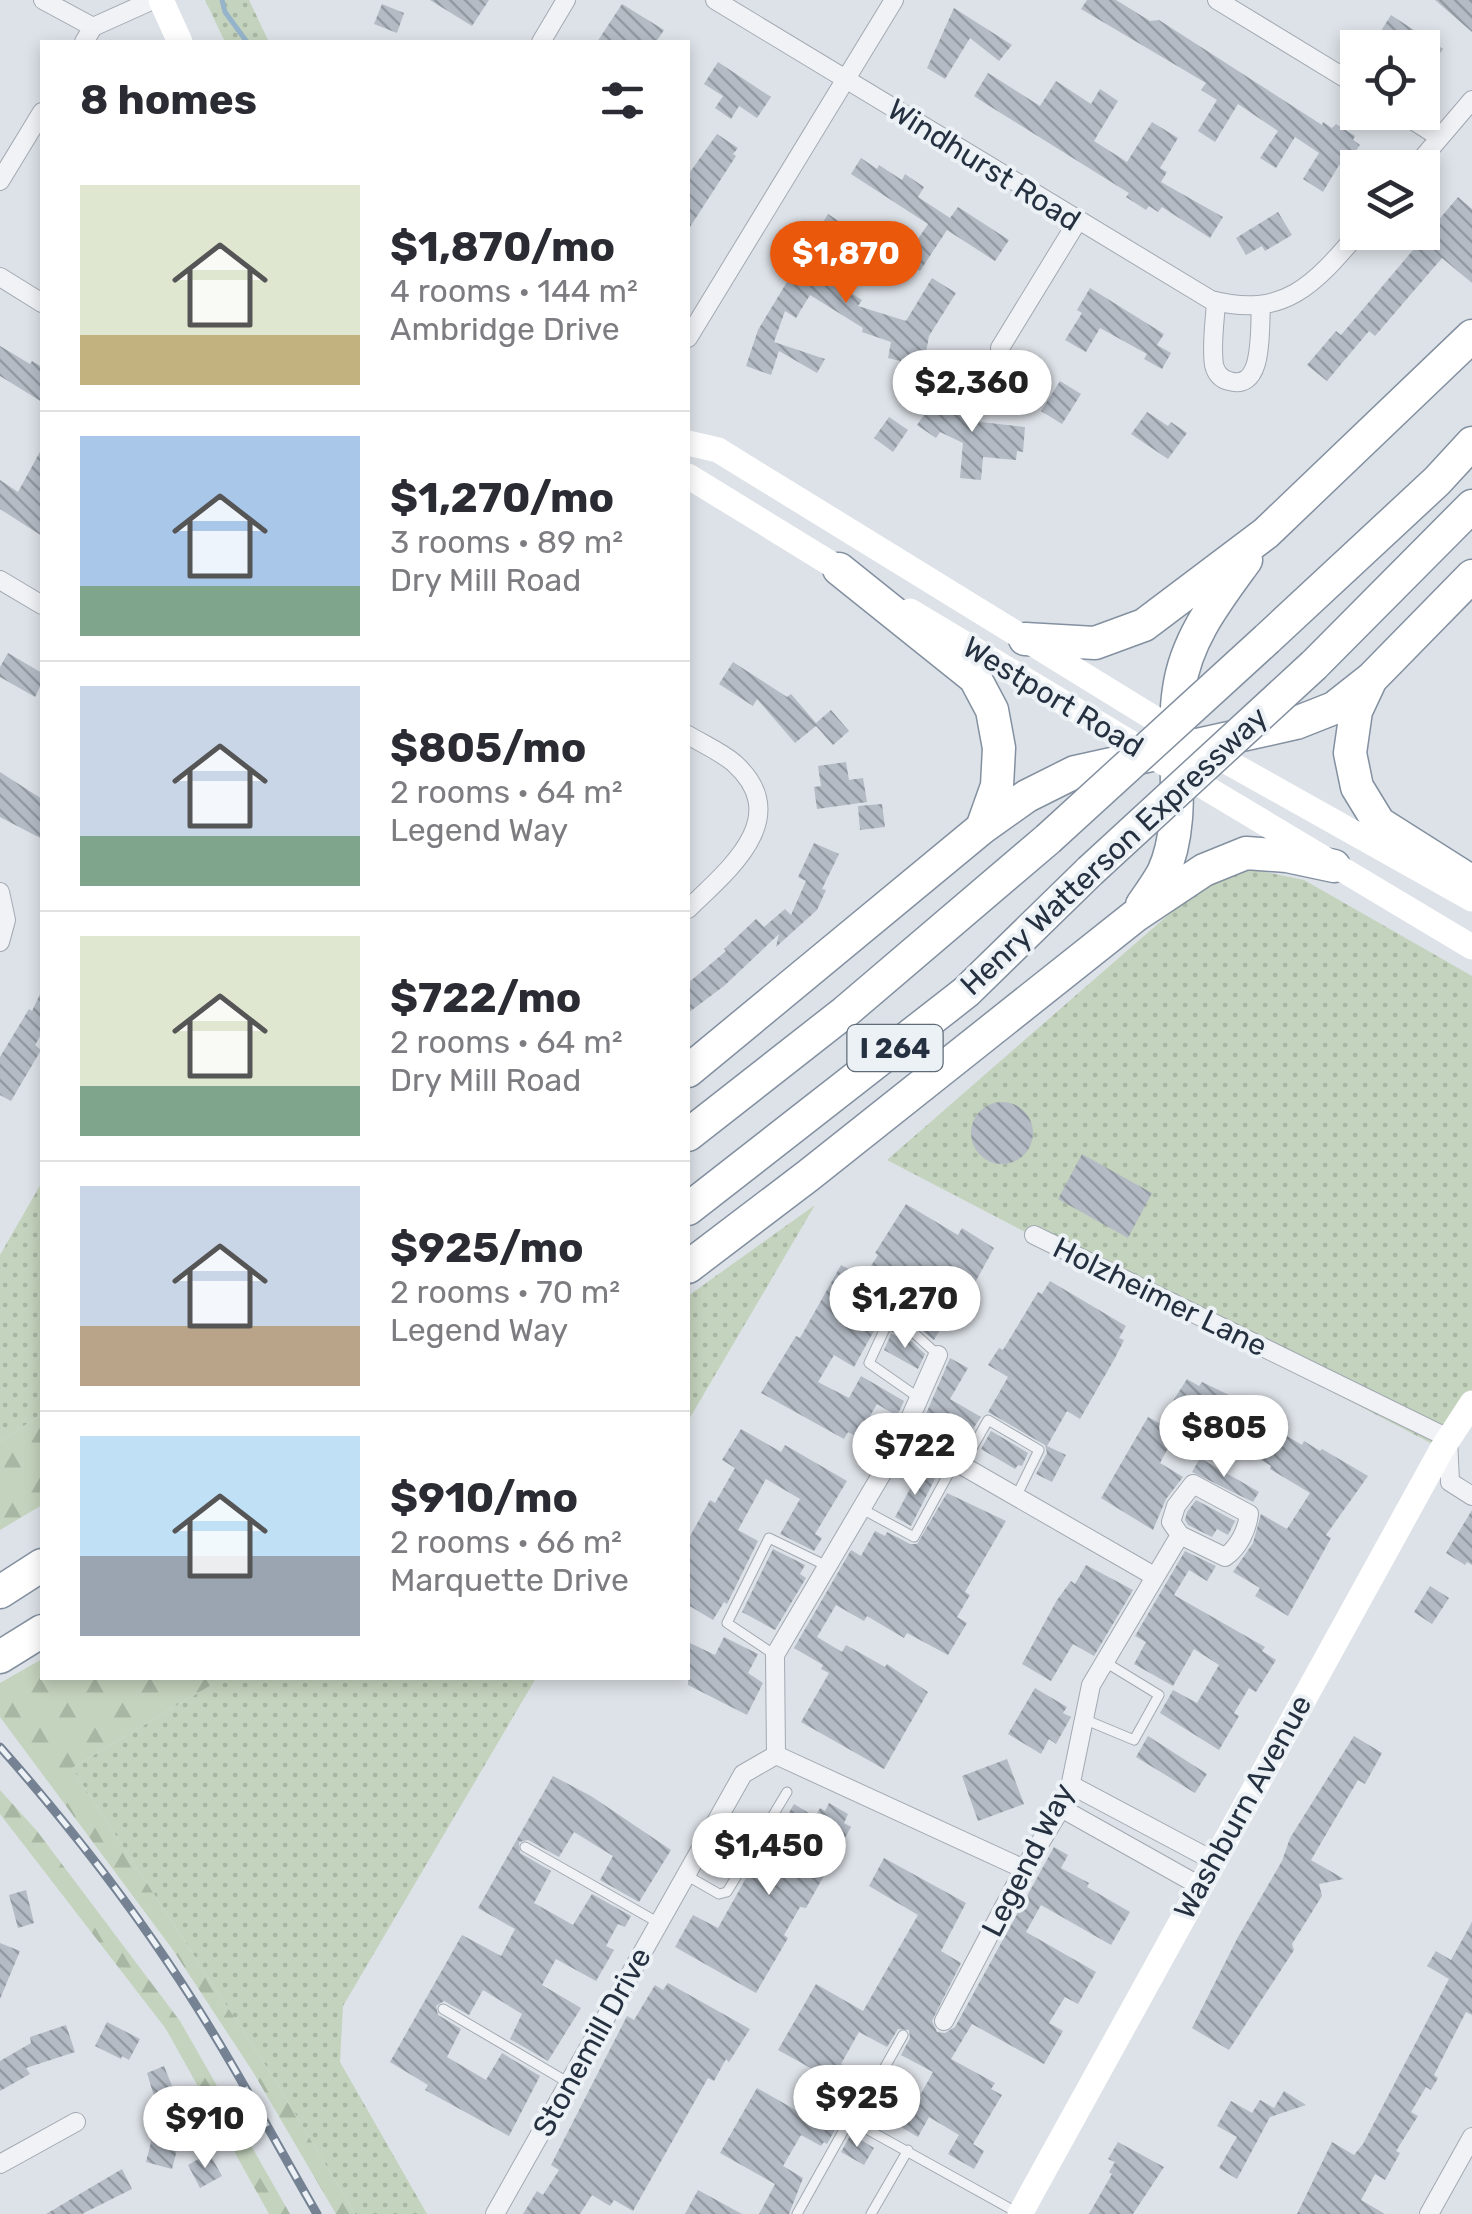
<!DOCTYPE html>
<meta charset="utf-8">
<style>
:root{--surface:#fff;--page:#f2f2f3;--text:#2b2b33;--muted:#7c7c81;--line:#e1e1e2;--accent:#ea580c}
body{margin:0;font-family:Rubik,sans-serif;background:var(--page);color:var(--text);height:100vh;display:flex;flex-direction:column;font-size:38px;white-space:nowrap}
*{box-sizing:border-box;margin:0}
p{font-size:32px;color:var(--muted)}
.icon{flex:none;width:55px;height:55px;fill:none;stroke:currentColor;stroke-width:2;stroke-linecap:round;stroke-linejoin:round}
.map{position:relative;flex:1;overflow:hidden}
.panel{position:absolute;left:40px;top:40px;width:650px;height:1640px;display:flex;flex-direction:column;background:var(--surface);border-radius:0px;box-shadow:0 5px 15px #0003}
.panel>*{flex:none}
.buttons{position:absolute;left:1340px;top:30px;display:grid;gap:20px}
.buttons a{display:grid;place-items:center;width:100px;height:100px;border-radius:0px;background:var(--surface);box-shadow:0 5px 15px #0003;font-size:50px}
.price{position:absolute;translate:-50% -85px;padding:0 22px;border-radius:35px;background:#fff;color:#222;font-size:32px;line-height:65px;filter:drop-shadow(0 2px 5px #0008)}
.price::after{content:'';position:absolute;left:50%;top:60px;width:30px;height:22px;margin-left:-15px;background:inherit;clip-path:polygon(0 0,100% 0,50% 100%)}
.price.on{background:var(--accent);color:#fff}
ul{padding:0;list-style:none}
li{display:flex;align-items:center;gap:30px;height:250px;padding:0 40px}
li+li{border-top:2px solid var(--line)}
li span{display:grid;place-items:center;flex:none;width:280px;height:200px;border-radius:0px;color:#555}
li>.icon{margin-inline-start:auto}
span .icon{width:120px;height:120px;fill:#fffc;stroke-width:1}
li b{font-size:42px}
h2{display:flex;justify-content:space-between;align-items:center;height:120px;padding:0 40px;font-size:42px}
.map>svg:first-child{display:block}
</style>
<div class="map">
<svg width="1472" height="2214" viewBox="0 0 1472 2214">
<defs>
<pattern id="grass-dots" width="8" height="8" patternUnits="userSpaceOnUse" patternTransform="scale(2.5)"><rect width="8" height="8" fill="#c4d3bd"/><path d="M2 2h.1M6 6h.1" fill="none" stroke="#a8b6a4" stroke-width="1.8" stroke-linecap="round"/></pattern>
<pattern id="forest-firs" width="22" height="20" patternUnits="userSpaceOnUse" patternTransform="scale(2.5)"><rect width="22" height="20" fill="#c4d3bd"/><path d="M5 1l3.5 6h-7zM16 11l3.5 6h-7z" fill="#a8b6a4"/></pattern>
<pattern id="building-back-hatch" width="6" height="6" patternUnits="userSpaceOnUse" patternTransform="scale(2.5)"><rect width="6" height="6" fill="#b4bbc5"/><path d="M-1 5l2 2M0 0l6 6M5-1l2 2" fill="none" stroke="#9299a1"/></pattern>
</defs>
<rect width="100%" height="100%" fill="#dde2e8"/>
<path fill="url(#grass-dots)" d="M205 0H249L269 42H225Z
M1251 869 1304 880 1472 976V1392L1442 1449 887 1160 1191 895 1236 870Z
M42 1182V1414L0 1442V1255Z
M815 1205 688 1421V1296Z
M223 1678H536L343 2006 340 2062 427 2214H355L273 2077 72 1768Z"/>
<path fill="url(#forest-firs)" d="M42 1414V1505L0 1530V1442Z
M42 1659V1678H223L72 1768 273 2077 355 2214H336L253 2072 173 1950 0 1717V1683Z
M0 1790 37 1831 180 2021 290 2214H269L166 2029 0 1814Z"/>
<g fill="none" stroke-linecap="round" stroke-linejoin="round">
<path stroke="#95b3cb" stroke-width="5" d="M222 0 225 12 247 42"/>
</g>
<path fill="url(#building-back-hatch)" d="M430 0H489L472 26Z
M1087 0H1116L1150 21 1159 20 1322 125 1323 122 1332 128 1336 124 1355 136 1353 140 1360 145 1344 168 1339 165 1323 192 1303 179 1319 153 1295 137 1276 168 1260 158 1278 131 1238 104 1215 142 1198 131 1217 100 1201 90 1206 83 1081 9Z
M1435 0H1472V32Z
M382 4 404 13 397 33 374 24Z
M622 4 664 30 656 42H597Z
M954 8 1012 45 999 61 970 38 945 79 927 68Z
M1391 15 1443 49 1422 80V48H1400L1379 34Z
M718 62 771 97 757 118 739 106 731 119 715 108 723 96 704 84Z
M988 73 1040 106 1056 81 1091 104 1100 89 1118 101 1094 141 1127 162 1152 122 1178 138 1160 168 1167 172 1161 182 1223 217 1210 238 1162 207 1158 212 1149 206 1146 210 1126 197 1129 193 1124 190 983 102 974 96Z
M717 134 738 148 733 154 736 156 688 230V175Z
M861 158 877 169 879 165 902 180 905 174 924 187 918 197 950 218 958 207 1009 240 995 261 947 230 920 271 904 260 928 224 851 174Z
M1458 197 1472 209V283L1442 258 1375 336 1369 331 1327 381 1307 365 1336 331 1341 335Z
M1278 212 1292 235 1265 251 1262 246 1246 255 1236 238Z
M828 214 864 238 835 283 862 300 858 306 906 321 932 278 956 293 929 336 922 373 898 369 900 361 888 358 891 342 862 332 863 328 810 295 796 318 785 311 774 342 825 359 817 373 779 351 771 375 746 366 758 330Z
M1090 288 1164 334 1157 345 1171 353 1162 369 1144 359 1147 354 1100 328 1086 352 1065 340 1082 313 1077 310Z
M0 346 30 364 32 361 42 367V402L0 376Z
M1060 381 1081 394 1062 424 1041 411Z
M942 389 981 422 1025 427 1023 452 1017 451 1016 460 983 457 981 480 960 478 963 443 940 432 936 438 917 425Z
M1147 412 1168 426 1171 422 1187 433 1168 459 1131 434Z
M889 417 908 430 893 452 874 438Z
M42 448V536L0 509V480L18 492Z
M8 653 42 673V683L35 697 0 677V667Z
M733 662 787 697 791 694 816 723 831 710 849 731 833 745 816 726 795 743 757 699 753 706 719 684Z
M846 762 849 780 863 778 867 802 817 809 814 787 821 786 818 766Z
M0 772 42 799V839L0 817Z
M882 804 885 827 860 830 858 806Z
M814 843 839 854 822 889 826 890 817 910 776 947 779 934 724 986 688 1013V983L726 951 724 949 756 919 764 927 785 909 791 915 806 881 798 877Z
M42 990V1033L35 1045 41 1050 11 1101 0 1095V1057L29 1009 32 1011Z
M971 1133a31 31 0 1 1 62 0a31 31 0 1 1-62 0Z
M1082 1154 1152 1193 1128 1238 1058 1199Z
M906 1204 958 1235 962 1228 994 1248 960 1310 954 1306 934 1340 918 1327 894 1318 911 1290 871 1266 878 1255 875 1253Z
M841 1265 874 1284 860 1308 880 1320 854 1367 834 1355 818 1382 849 1398 861 1376 904 1401 897 1416 877 1404 858 1437 848 1432 844 1439 761 1393 796 1336 800 1338Z
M1050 1281 1126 1326 1119 1338 1124 1340 1115 1358 1080 1419 1067 1411 1047 1446 1066 1455 1052 1482 1036 1474 1047 1453 1045 1445 988 1412 1008 1377 988 1365 999 1348 1003 1350 1038 1292 1042 1294Z
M891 1334 911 1341 925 1354 918 1369 884 1350Z
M950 1358 968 1368 950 1399 981 1417 964 1442 950 1434 953 1430 926 1414Z
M1187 1379 1199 1386 1202 1382 1231 1396 1280 1426 1277 1430 1302 1445 1304 1441 1320 1451 1322 1449 1368 1476 1326 1535 1331 1538 1288 1616 1255 1596 1260 1588 1233 1572 1253 1543 1261 1514 1287 1529 1310 1493 1270 1469 1271 1466 1211 1429 1202 1425 1199 1430 1183 1420 1160 1463 1183 1477 1166 1499 1153 1530 1101 1498 1148 1417 1159 1423Z
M741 1429 781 1452 785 1445 847 1481 815 1534 822 1538 814 1551 780 1534 800 1499 766 1479 738 1530 758 1541 727 1604 724 1602 713 1620 688 1605V1540L710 1500 715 1503 735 1468 722 1460Z
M991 1431 1028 1453 1022 1466 1018 1465 1015 1469 981 1449Z
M1200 1458 1259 1492 1253 1502 1192 1472Z
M920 1470 935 1479 911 1526 895 1517Z
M947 1493 1006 1521 965 1592 970 1595 957 1617 967 1623 948 1655 907 1633 904 1638 867 1616 864 1621 836 1605 817 1637 842 1652 846 1645 885 1667 887 1664 928 1692 884 1769 801 1722 829 1673 821 1669 823 1665 794 1648 851 1550 861 1556 875 1531 885 1536 887 1532 910 1544H917Z
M1196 1500 1235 1521 1228 1535 1217 1529 1212 1537 1188 1525 1185 1520 1187 1512Z
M1472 1510V1565L1467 1562 1465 1565 1446 1553Z
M773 1549 805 1565 800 1574 806 1578 775 1630 742 1612Z
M1185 1551 1216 1566 1207 1581 1189 1570 1174 1595 1265 1647 1262 1651 1276 1660 1256 1692 1249 1688 1234 1713 1239 1716 1219 1750 1160 1713 1173 1690 1197 1703 1219 1665 1194 1649 1173 1686 1134 1664 1146 1642 1135 1636Z
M1086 1565 1133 1590 1094 1656 1073 1644 1051 1681 1022 1664 1057 1600 1071 1581 1075 1584Z
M1430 1586 1449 1598 1432 1624 1414 1612Z
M724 1637 758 1654 748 1673 763 1683 747 1715 688 1685V1642L715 1655Z
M1035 1688 1067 1707 1063 1713 1071 1717 1056 1744 1049 1739 1041 1754 1008 1734Z
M1148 1736 1207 1774 1195 1793 1136 1757Z
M1354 1736 1382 1753 1365 1784 1358 1780 1311 1860 1344 1879 1319 1884 1322 1896 1292 1944 1294 1950 1229 2050 1192 2028 1238 1937 1282 1861 1290 1838Z
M1007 1759 1024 1804 978 1821 962 1776Z
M553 1776 591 1796 671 1850 639 1902 600 1880 613 1856 574 1832 559 1857 528 1840 519 1842 520 1853 551 1871 534 1903 573 1925 592 1894 631 1916 625 1927 618 1924 606 1946 614 1950 596 1981 556 1959 542 1985 581 2008 548 2061 510 2039 522 2014 483 1990 469 2015 444 2001 436 2006 438 2015 461 2029 447 2057 486 2080 502 2053 540 2076 509 2136 425 2090 428 2085 390 2062 462 1935 501 1956 515 1929 478 1908Z
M829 1803 848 1814 844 1823 851 1827 806 1908 800 1907 784 1935 788 1938 756 1993 675 1947 693 1915 718 1928 768 1839 773 1841 794 1804 815 1817 820 1808 825 1811Z
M735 1820 754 1831 739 1857 720 1846Z
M1054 1847 1068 1855 1061 1868 1089 1883 1087 1887 1130 1912 1111 1945 1041 1905 1026 1932 1096 1972 1078 2004 1065 1997 1049 2023 1063 2031 1044 2064 972 2024 951 2059 995 2083 991 2089 1002 2095 973 2144 984 2151 974 2169 948 2154 959 2135 929 2117 918 2137 891 2121 901 2104 912 2110 933 2072 901 2055 910 2038 909 2030 898 2029 887 2047 859 2032 841 2064 862 2075 833 2125 837 2126 827 2144 824 2142 821 2146 801 2135 783 2166 803 2178 789 2214H759L775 2184 720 2153 757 2088 813 2120 829 2091 834 2081 778 2050 816 1984 863 2011 918 1915 869 1886 884 1858 966 1903 941 1951 961 1963 932 2021 937 2032 945 2033 955 2027Z
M26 1890 34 1923 18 1928 9 1895Z
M1472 1922V2015L1466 2012 1434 2075 1438 2078 1431 2090 1426 2087 1411 2112 1418 2116 1396 2151 1400 2153 1385 2180 1375 2174 1361 2200 1385 2214H1297L1332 2142 1354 2155 1363 2144 1449 1979 1427 1966 1436 1951 1451 1960Z
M0 1943 20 1951 0 1999Z
M668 1983 750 2029 729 2062 726 2059 714 2081 708 2078 633 2211 614 2200 610 2206 592 2195 580 2214H523L537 2191 543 2195 559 2170 551 2165 627 2016 634 2020 655 1985 663 1990Z
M107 2022 140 2039 129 2060 122 2056 121 2059 95 2046Z
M66 2025 75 2052 26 2068 30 2074 0 2091V2061L31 2043 30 2037Z
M164 2066 177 2098 157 2106 147 2073Z
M1284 2091 1306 2105 1270 2117 1237 2179 1219 2168 1237 2137 1217 2126 1231 2101 1252 2113 1260 2100 1274 2108Z
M153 2134 179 2142 172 2169 146 2162Z
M851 2134 874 2148 864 2165 841 2152Z
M1118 2142 1164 2167 1133 2214H1089L1112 2174 1109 2172 1115 2162 1108 2159Z
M209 2153 222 2176 200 2188 188 2165Z
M122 2169 132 2189 82 2214H46Z
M698 2190 742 2214H685Z"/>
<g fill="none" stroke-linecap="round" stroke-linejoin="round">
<defs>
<path id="lane" d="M919 1398 869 1363 887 1324 915 1334 938 1355
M962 1466 988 1420 1039 1450 1017 1495
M862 1509 914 1537 955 1462
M775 1655 727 1623 769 1538 827 1566
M1086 1720 1134 1740 1159 1695 1105 1662
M525 1847 659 1923
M686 1875 719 1894 727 1892 787 1792
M443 2009 569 2083
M854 2122 903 2035
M797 2214 845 2128 854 2122 1018 2213
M871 2214 908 2150"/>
<path id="street" d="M43 0 93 27
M715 0 1211 300C1284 319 1314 285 1359 232
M1217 0 1358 86
M84 42 93 27 153 0
M541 42 566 0
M1400 112 1439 137
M1414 168 1472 100
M0 181 42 112
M0 277 42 303
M1216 302C1215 321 1211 345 1214 365 1216 373 1221 379 1229 381 1265 392 1259 328 1261 307
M688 338 894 0
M1000 348 1077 222
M0 580 42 605
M688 735C703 744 721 752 734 763 795 818 727 871 688 909
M0 892 6 920 0 942
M1034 1235 1448 1438 1450 1482 1472 1496
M904 1432 1154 1576
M776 1755 775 1655 897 1448 938 1355
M776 1755 1024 1869
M1071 1785 1214 1861
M1061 1808 1200 1886
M944 2021 1024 1869 1068 1797 1091 1685 1180 1535 1171 1522 1176 1506 1193 1484 1249 1514C1247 1530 1239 1547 1225 1557L1180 1535
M0 2164 76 2122
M495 2214 743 1774 776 1755
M1429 2214 1472 2137"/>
<path id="highway" d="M839 569 975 678 992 710 999 748 997 786 982 828
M1025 639 1095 643 1144 625 1266 533 1472 336
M1267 639 1437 481 1472 443
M1314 665 1472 506
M1371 679 1356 711 1350 753 1357 787 1379 823 1472 882
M1142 905C1149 895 1157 884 1163 873 1188 820 1170 745 1179 689 1186 639 1217 600 1246 560
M688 1071 982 828 1027 796 1075 772 1296 723 1334 708 1372 678 1472 576
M688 1135 845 1012 1048 839
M688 1209 966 992 1090 871
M688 1267 809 1175 1135 916 1204 870 1246 853 1287 856 1334 866
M0 1592 42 1565
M0 1657 42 1631"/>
</defs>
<use href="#lane" stroke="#a2a9b2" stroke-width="11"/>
<use href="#street" stroke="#a2a9b2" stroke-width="20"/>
<use href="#highway" stroke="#8390a0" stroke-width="35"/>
<use href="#lane" stroke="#f0f2f6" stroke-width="9"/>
<use href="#street" stroke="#f0f2f6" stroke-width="18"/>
<path stroke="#fff" stroke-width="25" d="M161 0 180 42
M688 443 718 450 1199 746 1472 899
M688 476 854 578
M910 611 1472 947
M1020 2214 1442 1449 1472 1403"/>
<use href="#highway" stroke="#fff" stroke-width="32"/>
<defs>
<path id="rail" d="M0 1747C61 1816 118 1888 169 1964 223 2044 269 2130 317 2214"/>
</defs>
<use href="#rail" stroke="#758293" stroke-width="9"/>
<use href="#rail" stroke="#ecf1f6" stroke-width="5" stroke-dasharray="15" stroke-linecap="butt"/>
<defs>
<path id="highway-bridge" d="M1048 839 1267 639
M1090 871 1314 665"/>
</defs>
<use href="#highway-bridge" stroke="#8390a0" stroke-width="35" stroke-linecap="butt"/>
<use href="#highway-bridge" stroke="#fff" stroke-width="32"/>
</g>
<g text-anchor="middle" stroke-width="8" stroke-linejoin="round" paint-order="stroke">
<rect fill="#ecf1f6" stroke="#616b77" stroke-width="2.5" x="847.5" y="1025" width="95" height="46" rx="8"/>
<g font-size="28" font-weight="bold" fill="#253140">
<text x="895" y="1058">I 264</text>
</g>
<g font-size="30" fill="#253140" stroke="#ecf1f6">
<text transform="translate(984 165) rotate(32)" y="10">Windhurst Road</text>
<text transform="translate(1053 697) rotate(31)" y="10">Westport Road</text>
<text transform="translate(1114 851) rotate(-43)" y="10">Henry Watterson Expressway</text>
<text transform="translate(1160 1297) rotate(26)" y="10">Holzheimer Lane</text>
<text transform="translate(1243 1807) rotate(-61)" y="10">Washburn Avenue</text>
<text transform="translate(1028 1860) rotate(-63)" y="10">Legend Way</text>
<text transform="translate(592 2042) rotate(-61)" y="10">Stonemill Drive</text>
</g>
</g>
</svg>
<div class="buttons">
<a><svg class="icon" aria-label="locate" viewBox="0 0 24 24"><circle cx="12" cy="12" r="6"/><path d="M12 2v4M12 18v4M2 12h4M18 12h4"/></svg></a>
<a><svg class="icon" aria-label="layers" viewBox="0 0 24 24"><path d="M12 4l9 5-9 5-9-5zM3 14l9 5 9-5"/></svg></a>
</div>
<b class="price on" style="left:846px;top:306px">$1,870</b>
<b class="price" style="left:972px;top:435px">$2,360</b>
<b class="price" style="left:905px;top:1351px">$1,270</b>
<b class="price" style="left:1224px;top:1480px">$805</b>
<b class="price" style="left:915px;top:1498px">$722</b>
<b class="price" style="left:769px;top:1898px">$1,450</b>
<b class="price" style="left:857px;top:2150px">$925</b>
<b class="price" style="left:205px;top:2171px">$910</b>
<section class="panel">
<h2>8 homes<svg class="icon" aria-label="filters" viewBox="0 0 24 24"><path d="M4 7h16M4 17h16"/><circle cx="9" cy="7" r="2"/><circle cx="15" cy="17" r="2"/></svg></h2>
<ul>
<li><span style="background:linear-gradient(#dfe7d0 75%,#c2b280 0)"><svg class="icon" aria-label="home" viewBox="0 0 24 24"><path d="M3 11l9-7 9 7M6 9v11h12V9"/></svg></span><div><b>$1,870/mo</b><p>4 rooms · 144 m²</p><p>Ambridge Drive</p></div></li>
<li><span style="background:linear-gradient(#a9c7e8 75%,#7fa58c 0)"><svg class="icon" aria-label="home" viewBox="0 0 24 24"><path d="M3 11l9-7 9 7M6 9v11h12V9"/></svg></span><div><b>$1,270/mo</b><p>3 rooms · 89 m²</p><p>Dry Mill Road</p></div></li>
<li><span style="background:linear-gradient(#c9d6e8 75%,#7fa58c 0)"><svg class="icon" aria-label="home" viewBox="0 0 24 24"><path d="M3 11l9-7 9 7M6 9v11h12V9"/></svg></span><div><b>$805/mo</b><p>2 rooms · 64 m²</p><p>Legend Way</p></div></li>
<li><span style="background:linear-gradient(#dfe7d0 75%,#7fa58c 0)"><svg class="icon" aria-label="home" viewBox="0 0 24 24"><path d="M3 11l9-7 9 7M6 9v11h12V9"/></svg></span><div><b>$722/mo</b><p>2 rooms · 64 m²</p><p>Dry Mill Road</p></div></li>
<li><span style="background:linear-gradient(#c9d6e8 70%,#b9a48a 0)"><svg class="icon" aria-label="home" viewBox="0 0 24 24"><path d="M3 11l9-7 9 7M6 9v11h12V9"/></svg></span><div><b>$925/mo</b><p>2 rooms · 70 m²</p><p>Legend Way</p></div></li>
<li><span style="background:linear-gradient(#bfe0f5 60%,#9aa5b1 0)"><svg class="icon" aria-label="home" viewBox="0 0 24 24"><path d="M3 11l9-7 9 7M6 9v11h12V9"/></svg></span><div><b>$910/mo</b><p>2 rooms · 66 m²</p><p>Marquette Drive</p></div></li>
</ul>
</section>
</div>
